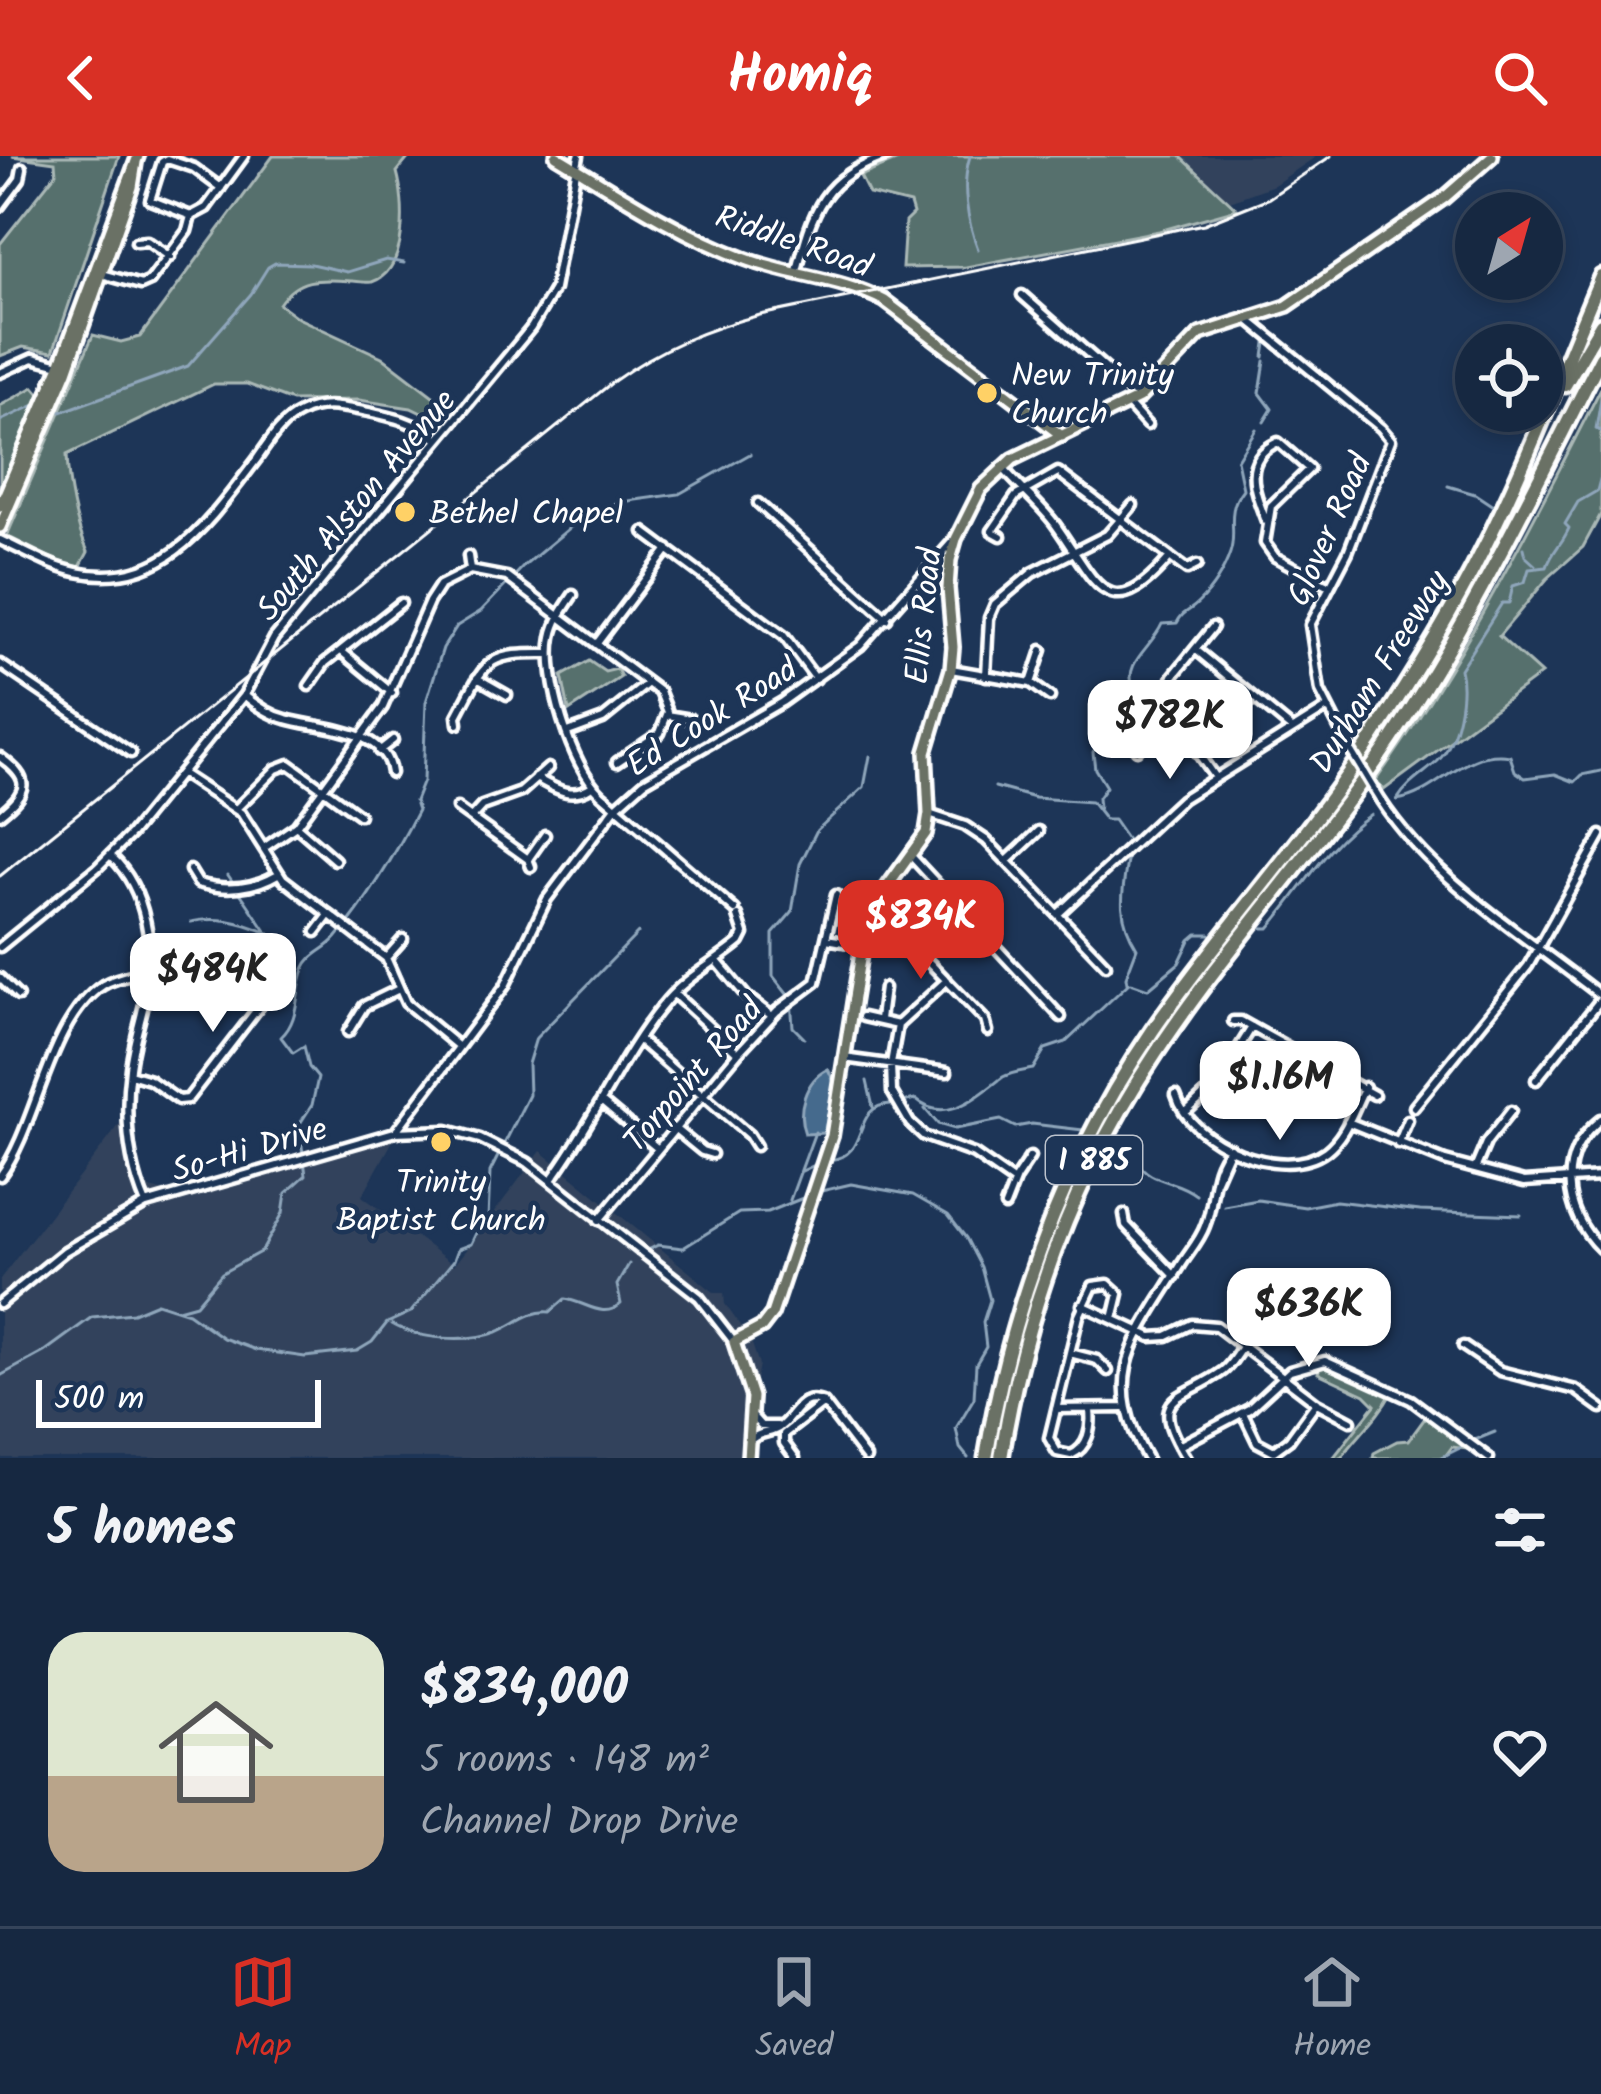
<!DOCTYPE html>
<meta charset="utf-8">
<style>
:root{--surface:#162841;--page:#1f3048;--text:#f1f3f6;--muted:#9ea6b1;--line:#35445a;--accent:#d93025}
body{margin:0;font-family:Kalam,sans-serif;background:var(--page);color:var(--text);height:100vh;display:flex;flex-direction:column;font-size:45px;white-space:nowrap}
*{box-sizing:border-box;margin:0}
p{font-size:39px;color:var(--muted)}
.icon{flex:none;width:66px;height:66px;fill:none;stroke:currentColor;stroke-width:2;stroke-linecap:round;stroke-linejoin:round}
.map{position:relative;height:1302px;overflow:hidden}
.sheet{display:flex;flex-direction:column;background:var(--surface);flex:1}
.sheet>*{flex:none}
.needle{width:78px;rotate:37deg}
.controls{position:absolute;left:1455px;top:36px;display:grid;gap:24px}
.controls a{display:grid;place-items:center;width:108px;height:108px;border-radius:50%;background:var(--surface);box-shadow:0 6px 18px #0003,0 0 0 3px var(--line);font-size:60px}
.scale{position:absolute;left:36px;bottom:30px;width:285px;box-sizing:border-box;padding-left:12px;border:6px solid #fff;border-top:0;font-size:33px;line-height:42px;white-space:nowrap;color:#fff;-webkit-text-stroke:9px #1d3557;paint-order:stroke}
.price{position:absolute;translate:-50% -102px;padding:0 27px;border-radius:24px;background:#fff;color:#222;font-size:39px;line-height:78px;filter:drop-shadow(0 3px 6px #0008)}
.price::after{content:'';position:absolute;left:50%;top:72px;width:36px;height:27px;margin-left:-18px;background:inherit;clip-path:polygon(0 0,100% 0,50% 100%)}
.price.selected{background:var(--accent);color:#fff}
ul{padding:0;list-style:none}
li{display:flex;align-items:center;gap:36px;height:300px;padding:0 48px}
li+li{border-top:3px solid var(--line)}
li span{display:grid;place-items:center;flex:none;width:336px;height:240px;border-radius:36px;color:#555}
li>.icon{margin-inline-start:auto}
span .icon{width:144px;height:144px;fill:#fffc;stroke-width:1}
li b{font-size:51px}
h2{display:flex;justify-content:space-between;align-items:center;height:144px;padding:0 48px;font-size:51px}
header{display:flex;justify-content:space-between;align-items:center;height:156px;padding:0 48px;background:var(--accent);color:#fff;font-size:54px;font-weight:700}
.tabs{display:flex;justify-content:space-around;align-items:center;height:168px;border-top:3px solid var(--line);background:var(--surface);font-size:33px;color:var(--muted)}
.tabs a{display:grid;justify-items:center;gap:6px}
.tabs .selected{color:var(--accent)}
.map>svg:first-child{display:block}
</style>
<header><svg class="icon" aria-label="back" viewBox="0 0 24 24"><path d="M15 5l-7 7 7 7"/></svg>Homiq<svg class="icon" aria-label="search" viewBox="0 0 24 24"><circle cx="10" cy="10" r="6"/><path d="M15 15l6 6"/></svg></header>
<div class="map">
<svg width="1601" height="1302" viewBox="0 0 1601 1302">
<rect width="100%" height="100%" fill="#1d3557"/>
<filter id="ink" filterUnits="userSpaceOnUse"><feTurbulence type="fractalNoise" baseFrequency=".00833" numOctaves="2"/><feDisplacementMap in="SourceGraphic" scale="24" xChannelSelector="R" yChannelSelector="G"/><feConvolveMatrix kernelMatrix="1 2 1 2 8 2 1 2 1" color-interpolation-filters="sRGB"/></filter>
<g filter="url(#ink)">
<path fill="#30425c" d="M1177 0H1317L1274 29 1227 46Z
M123 964 126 1000 134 1017 150 1032 172 1038 394 983 362 1040 454 1109 541 995 715 1137H724L725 1148 751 1185 759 1209 741 1302H0V1123Z"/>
<path fill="#56706d" stroke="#aab8b6" stroke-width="3" d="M12 0H119L53 196 23 191 0 200V88L56 17 55 6Z
M273 0H410L397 16C405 45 409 114 372 126 370 127 355 125 353 125 321 123 298 120 279 148L298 162 382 201 450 253 438 265 411 252 359 244 292 245 247 228H214L67 299C68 328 76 370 88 396L80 411 55 404 7 380 93 179 121 186 140 181Z
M907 0H1180L1237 53 1159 75 966 111 902 112 905 66 913 58 910 48 869 38 860 20Z
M34 231 40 238 0 333V250Z
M1601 232V358L1583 391 1547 423 1499 480 1541 518 1384 634 1376 624C1464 503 1533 365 1601 232Z
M589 505 605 516 617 513 621 521 569 555 562 520Z
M1320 1210 1333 1211 1392 1236C1379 1261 1359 1278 1341 1302H1333L1375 1249 1365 1239 1318 1217Z
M1425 1262 1469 1290 1468 1293 1452 1291 1444 1302H1373L1374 1297 1397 1285 1409 1284Z"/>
<path fill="#456a8d" stroke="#8fa6bb" stroke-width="3" d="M828 913 835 928 824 977 805 978C796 955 805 924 828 913Z"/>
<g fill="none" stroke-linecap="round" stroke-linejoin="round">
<path stroke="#8fa6bb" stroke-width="3" d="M970 0C961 29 967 65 978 93
M1264 201 1266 187
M1601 243 1596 273 1601 275
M61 256 188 210 251 138 268 111 275 107 311 108 347 116 386 104 404 107
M0 265 33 250
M1264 266 1272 253 1260 237 1265 205
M1448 330 1475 338 1493 350
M1523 392 1525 400 1535 409
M995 631 1035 642 1091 646 1105 664H1113L1127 684
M1397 644C1408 626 1424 618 1438 605 1458 585 1466 537 1460 513L1502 447H1509L1513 430 1525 426 1529 413 1547 411C1552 395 1563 387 1569 372L1565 368 1578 346 1597 335 1601 320
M1397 644C1438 638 1463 592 1510 600L1515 615 1525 622 1555 618 1575 626 1582 619 1601 615
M1099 653 1098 642 1106 631 1095 613 1093 596C1105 579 1120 539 1133 531 1123 507 1152 491 1162 468L1177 467C1183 455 1189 456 1198 447 1212 434 1224 415 1230 397 1238 375 1224 357 1243 333L1237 304 1256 273
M228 719 266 775
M191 766C224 758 270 771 294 797
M1263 772H1269C1303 733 1327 687 1371 658
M1127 827 1126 821 1137 792C1116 759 1122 737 1128 699
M1131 827 1148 833 1179 807 1190 784 1197 778H1210
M804 882 793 871 791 843 773 820V778L792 756 800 708 817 674 864 631 870 600
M867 925 873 951
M907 945 915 943C946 970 978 940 1003 921 1011 916 1024 915 1033 913L1045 893 1066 886 1129 827
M925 953 938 968 955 973 1001 964 1015 971 1032 968 1083 974
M1115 984C1128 994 1137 1011 1151 1019 1167 1028 1179 1026 1196 1039
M830 1004C871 1000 850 949 891 948
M802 1015 821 1006
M817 1036 851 1028 913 1039 948 1059 966 1082 981 1111 990 1144 983 1166 986 1191 976 1208 974 1242 956 1272 960 1292 968 1302
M790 1044 815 976
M1224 1050 1258 1044 1305 1051 1336 1045 1420 1055 1521 1059
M650 1093 658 1089 683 1092 739 1057 768 1056 808 1040
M178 1153 196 1148 222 1117 262 1095 283 1057 286 1037 306 1019 299 969 312 949 318 922 309 911 304 890 293 897 281 881C300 864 295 836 304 813 311 796 326 795 337 781 368 744 396 697 418 654L415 645 423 625 426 546 443 492 457 470 481 455 523 411 585 359 621 346 679 338 750 298
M392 1168C419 1184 468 1187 497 1176 517 1168 529 1154 550 1156L565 1143C586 1146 603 1164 621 1148L617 1129 629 1108
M0 1220 44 1196 92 1161 133 1157 157 1147 188 1157 223 1182 256 1194 305 1201 357 1195 372 1186 387 1167 411 1156 454 1104 458 1093 471 1088 479 1071 488 1063 490 1016 529 939 528 908 536 882 638 777
M1475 1284 1495 1276
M1440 1302 1466 1289"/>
<defs>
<path id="minor" d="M221 32 194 12 167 3 162 6 150 44 191 60 206 52 244 0
M0 50 20 23 22 12
M136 86 147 85 170 101
M797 115C812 55 823 20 888 0
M102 118 141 129 150 125 187 75 191 60
M1022 139 1139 242
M1249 164 1381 272 1391 284 1348 396 1310 469 1320 535 1349 592
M0 217 33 202 60 209
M1129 249 1147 269
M1002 311C1019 331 1040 348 1055 368 1095 423 1107 476 1170 401
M758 347 887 463
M1266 365C1254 334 1241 303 1278 286L1309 313 1271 350 1265 387 1275 401 1329 430
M644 376 784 480 816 523
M1001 380 992 375 1016 340 1058 316 1187 414 1197 409
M0 384C24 395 49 410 76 416 165 435 210 364 257 303 269 286 281 266 300 257 321 246 341 251 363 255 393 261 414 265 438 284
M468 400 470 414
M573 439C564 452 555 465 552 481 544 521 571 610 601 638L735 754
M598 486 668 393
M1195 493 1292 573
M341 495 392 537
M0 508 131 597
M951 513 1031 527 1050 541
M986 520 989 462 995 448 1032 417 1107 379 1133 349
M477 522 507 539
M1031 527 1042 494
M309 530 325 507 401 447
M244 539C257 550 270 559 286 563 318 573 386 571 391 617
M667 559 691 563
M458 568 457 560C487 504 484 497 550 498
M1157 568 1188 583 1214 620
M568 576 603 563 648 527
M1137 594 1153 575 1173 520 1213 471
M379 595 393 584
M0 601C31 623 29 635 0 658
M182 618 241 657 283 723 386 802 406 847 459 891
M536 622C556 633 571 644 592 630
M1373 632C1425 721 1522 777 1601 840
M457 652 528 703 531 711
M236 653 276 613 289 608 359 659
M929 658 965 670 986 684 1106 809
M471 662 482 650 521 636 548 612
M297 671 335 704
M264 692 296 670 383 551 429 446 440 429 470 414 507 421 660 536 668 556 660 577 617 606
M112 701C147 734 155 793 146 839 141 864 133 887 130 912 124 959 127 1004 146 1048
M912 701 1061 861
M528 703 545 679
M1007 705 1039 675
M190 714 198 727C226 735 253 733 278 718
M1058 758 1182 643 1327 552
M316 776 329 759
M826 783 922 799 985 864 988 875
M0 791 97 712 131 678 244 539 274 482 531 172 554 133 579 0
M897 793 902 768 909 760
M386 802 403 783
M716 804 747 841 772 860
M0 822 18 840
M947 824 898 869 891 908 892 936 910 967 924 980 974 998 1014 1026
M674 838 737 896
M863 861 898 869
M880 863 884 832
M1233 865H1241L1374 939
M348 876 364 850 399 833
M639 884 749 979 756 990
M1241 893 1312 930
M844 902 947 916
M130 918 150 924 178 944 188 943 292 808
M1536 924 1601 843
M1217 927 1257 953 1280 959 1300 950 1323 908
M1176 939C1190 988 1283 1027 1326 995 1347 979 1353 953 1365 931
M602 946 657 992
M1414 951 1528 810 1601 679
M1186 956 1217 927 1252 871
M1601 963C1556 999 1562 1055 1601 1093
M1348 966 1445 1005 1524 1026 1601 1021
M674 972 702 995 712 998
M396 975 505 830 547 743 617 650 644 626 782 546 860 490 953 385
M1398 988 1408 964
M1475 1013 1486 987 1511 955
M0 1020C38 969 48 865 103 829 116 821 133 819 148 815
M551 1024C594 967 621 898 667 844 688 820 716 806 740 786L744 778 738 760
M1215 1026 1230 992
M1005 1050 1016 1022 1030 1001
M1124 1058 1126 1069 1175 1120
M599 1064 738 897 777 855 816 826 836 739
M0 1148 65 1095 146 1048 395 976 447 974 480 983 527 1006 699 1141 734 1186
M1082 1149 1151 1181 1167 1180 1192 1168 1216 1170 1317 1247 1351 1265
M1463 1190 1500 1215 1576 1234 1601 1252
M1070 1197 1097 1204 1108 1215
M1056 1253 1124 1252
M1090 1255C1092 1272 1088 1292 1071 1299L1057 1296 1049 1282 1079 1160 1093 1130 1108 1128 1119 1138 1113 1163
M1243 1257 1257 1286 1274 1295 1289 1284 1316 1247
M753 1261 761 1270H777
M752 1283C762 1274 771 1279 781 1270 797 1257 800 1237 824 1247L866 1302
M1179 1290 1249 1253 1290 1215 1325 1205 1411 1244 1489 1302
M795 1302 784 1287V1278L824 1247
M1147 1302C1099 1219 1137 1180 1181 1109 1189 1096 1200 1084 1205 1070 1216 1043 1210 1014 1230 992
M1186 1302C1146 1236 1180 1246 1223 1215 1231 1209 1236 1199 1242 1191"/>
<path id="major" d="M556 0C616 36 677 77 743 102 790 120 841 122 885 145L1062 280
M0 350 59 212 138 0
M0 371 67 215 132 31 136 6
M748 1302 752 1241 734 1186 762 1171 772 1158 832 980 867 759 926 677 929 658 926 596 951 513 953 491 948 432 950 404 956 383 981 333 1013 303 1139 242 1200 178 1287 150 1444 42 1492 0"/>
<path id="highway" d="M1565 229 1601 168
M986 1302C1011 1148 1065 1003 1153 874 1222 774 1305 685 1371 584 1411 523 1450 461 1482 396 1527 307 1562 213 1601 121
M1001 1302C1024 1157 1074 1019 1156 897 1228 788 1318 692 1391 584 1472 462 1534 331 1601 201"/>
</defs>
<use href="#minor" stroke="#fff" stroke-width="15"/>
<use href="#major" stroke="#fff" stroke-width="18"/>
<use href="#highway" stroke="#fff" stroke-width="21"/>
<use href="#minor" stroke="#1d3557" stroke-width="6"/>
<use href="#major" stroke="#6b7165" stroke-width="9"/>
<use href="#highway" stroke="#6b7165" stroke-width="12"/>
<path stroke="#fff" stroke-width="3" d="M0 720 614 225C660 192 706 173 760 159L1204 68 1269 42 1331 0"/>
<defs>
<path id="minor-bridge" d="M1349 592 1373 632"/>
</defs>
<use href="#minor-bridge" stroke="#fff" stroke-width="15" stroke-linecap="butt"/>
<use href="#minor-bridge" stroke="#1d3557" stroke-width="6"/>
</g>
</g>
<g fill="#ffd166" stroke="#1d3557" stroke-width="4.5">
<circle cx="987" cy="237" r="12"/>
<circle cx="405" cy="356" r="12"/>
<circle cx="441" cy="986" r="12"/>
</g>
<g text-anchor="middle" stroke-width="9" stroke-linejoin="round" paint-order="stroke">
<rect fill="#1d3557" stroke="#bbc2cd" stroke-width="3" x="1046" y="980" width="96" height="48" rx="9"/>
<g font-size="30" font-weight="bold" fill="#fff">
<text x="1094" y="1014">I 885</text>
</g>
<g font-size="33" fill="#fff" stroke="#1d3557">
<text transform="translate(794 84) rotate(19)" y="12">Riddle Road</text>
<text transform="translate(355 348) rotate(-50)" y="12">South Alston Avenue</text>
<text transform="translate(1328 373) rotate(-66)" y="12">Glover Road</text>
<text transform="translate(922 460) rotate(-84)" y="12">Ellis Road</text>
<text transform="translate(1378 515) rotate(-58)" y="12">Durham Freeway</text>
<text transform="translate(711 560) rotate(-32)" y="12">Ed Cook Road</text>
<text transform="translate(692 918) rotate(-49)" y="12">Torpoint Road</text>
<text transform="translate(249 992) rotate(-16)" y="12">So-Hi Drive</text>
</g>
<g font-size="33" fill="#fff" stroke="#1d3557" text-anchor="start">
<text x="1011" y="230">New Trinity<tspan x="1011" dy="38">Church</tspan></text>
<text x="429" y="368">Bethel Chapel</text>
<text x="441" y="1037" text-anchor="middle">Trinity<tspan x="441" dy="38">Baptist Church</tspan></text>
</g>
</g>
</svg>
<div class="controls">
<a><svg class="needle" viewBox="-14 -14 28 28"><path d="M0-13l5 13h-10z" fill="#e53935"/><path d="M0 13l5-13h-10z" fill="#9ea6b1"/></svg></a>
<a><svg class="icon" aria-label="locate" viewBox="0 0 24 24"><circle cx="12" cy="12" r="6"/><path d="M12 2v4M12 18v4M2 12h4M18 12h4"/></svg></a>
</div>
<div class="scale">500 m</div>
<b class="price" style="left:1170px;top:626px">$782K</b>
<b class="price selected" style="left:921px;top:826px">$834K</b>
<b class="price" style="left:213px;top:879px">$484K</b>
<b class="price" style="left:1280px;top:987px">$1.16M</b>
<b class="price" style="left:1309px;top:1214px">$636K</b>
</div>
<section class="sheet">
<h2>5 homes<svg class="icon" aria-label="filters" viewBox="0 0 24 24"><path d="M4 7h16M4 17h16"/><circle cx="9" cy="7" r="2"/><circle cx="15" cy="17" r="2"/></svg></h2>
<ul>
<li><span style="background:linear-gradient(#dfe7d0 60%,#b9a48a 0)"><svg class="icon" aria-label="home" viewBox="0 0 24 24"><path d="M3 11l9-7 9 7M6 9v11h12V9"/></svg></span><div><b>$834,000</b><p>5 rooms · 148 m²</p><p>Channel Drop Drive</p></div><svg class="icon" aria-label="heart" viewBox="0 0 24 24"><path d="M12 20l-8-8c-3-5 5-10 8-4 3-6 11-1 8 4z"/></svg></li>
</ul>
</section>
<nav class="tabs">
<a class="selected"><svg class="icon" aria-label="map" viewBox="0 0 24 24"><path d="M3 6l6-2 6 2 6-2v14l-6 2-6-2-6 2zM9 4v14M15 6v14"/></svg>Map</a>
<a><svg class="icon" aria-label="saved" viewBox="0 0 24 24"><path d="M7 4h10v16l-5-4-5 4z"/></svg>Saved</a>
<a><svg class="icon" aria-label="home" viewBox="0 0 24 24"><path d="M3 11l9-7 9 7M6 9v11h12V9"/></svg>Home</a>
</nav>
